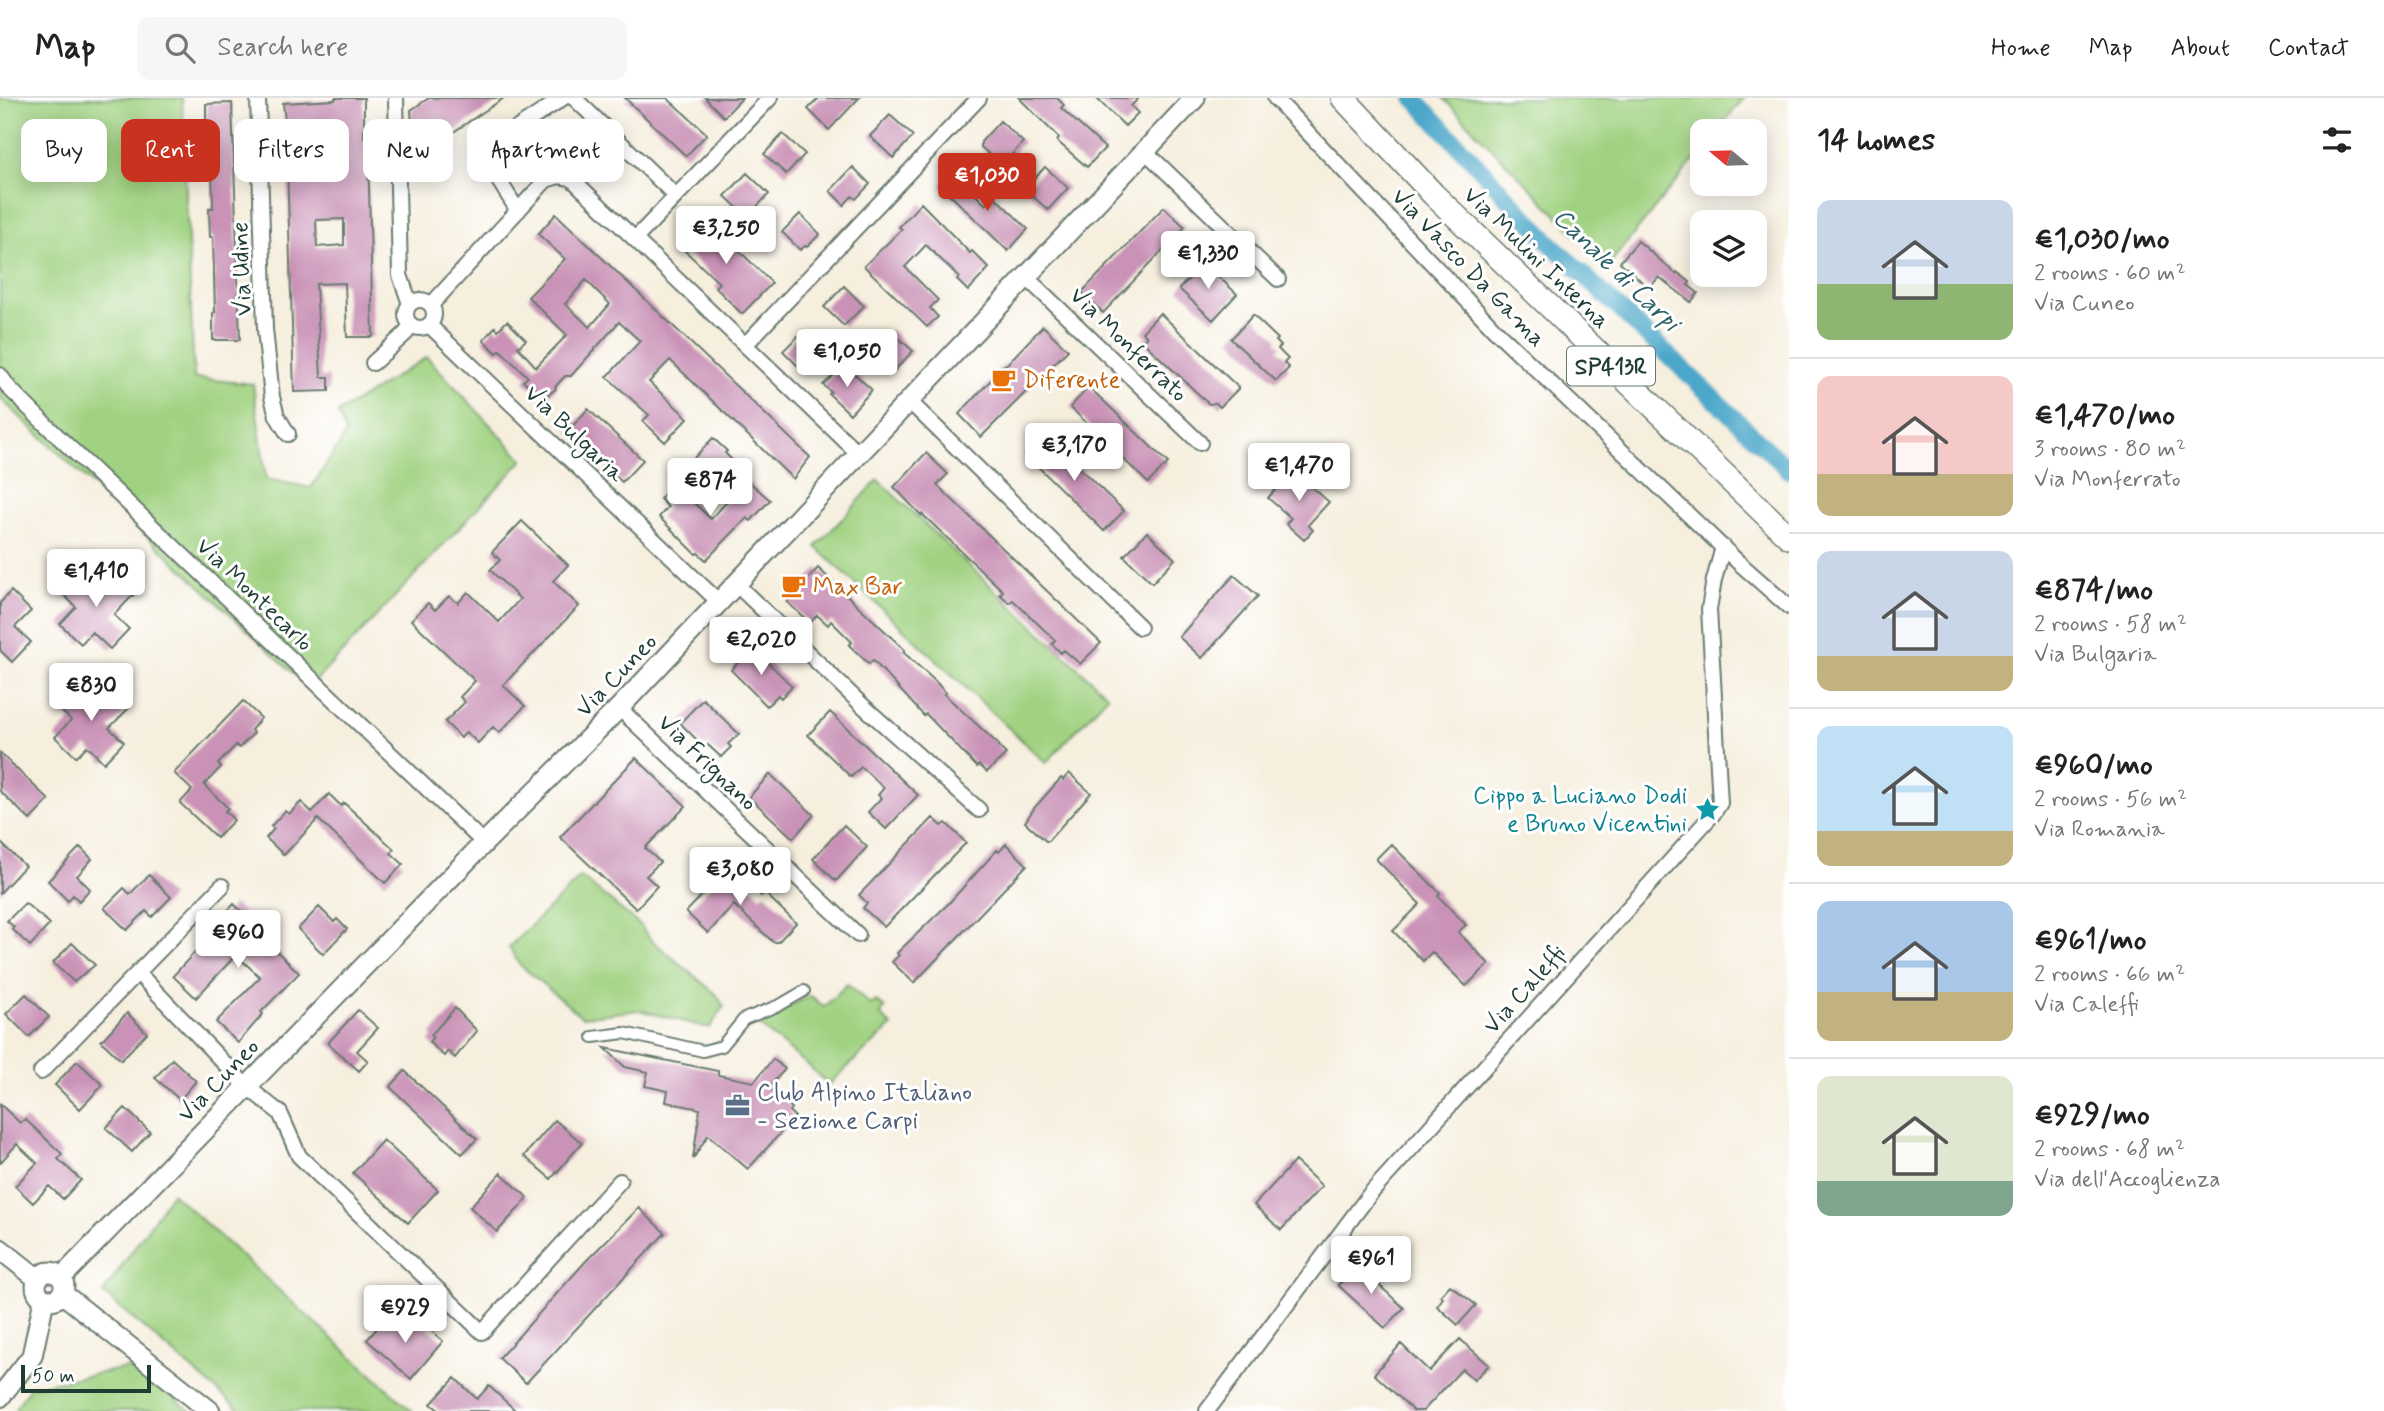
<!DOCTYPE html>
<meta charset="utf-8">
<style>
:root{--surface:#fff;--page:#f6f6f6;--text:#222;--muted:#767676;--line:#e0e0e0;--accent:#c8321e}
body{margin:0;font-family:Mynerve,sans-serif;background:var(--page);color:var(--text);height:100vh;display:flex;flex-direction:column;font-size:26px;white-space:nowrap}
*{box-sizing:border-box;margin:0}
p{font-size:23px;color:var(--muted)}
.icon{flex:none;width:38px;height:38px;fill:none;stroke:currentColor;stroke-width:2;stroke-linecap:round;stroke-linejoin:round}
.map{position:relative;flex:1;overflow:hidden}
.drawer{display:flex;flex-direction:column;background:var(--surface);width:595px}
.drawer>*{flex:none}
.hud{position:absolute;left:21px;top:21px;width:665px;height:63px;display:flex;gap:14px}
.needle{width:46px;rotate:289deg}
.controls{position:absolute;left:1690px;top:21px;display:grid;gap:14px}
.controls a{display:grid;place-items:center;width:77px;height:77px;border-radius:14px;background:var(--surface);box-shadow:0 4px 18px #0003;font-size:35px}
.scale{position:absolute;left:21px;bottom:18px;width:130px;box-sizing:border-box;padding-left:7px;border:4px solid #1f3d34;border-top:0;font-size:19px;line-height:24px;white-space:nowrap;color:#1f3d34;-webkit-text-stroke:5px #fff;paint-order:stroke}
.price{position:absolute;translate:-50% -60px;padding:0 16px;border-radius:7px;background:#fff;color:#222;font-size:23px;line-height:46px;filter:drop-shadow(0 2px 4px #0008)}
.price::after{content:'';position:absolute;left:50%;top:42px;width:21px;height:16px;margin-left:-10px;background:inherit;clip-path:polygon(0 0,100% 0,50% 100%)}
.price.current{background:var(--accent);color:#fff}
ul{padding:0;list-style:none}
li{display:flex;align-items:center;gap:21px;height:175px;padding:0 28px}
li+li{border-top:2px solid var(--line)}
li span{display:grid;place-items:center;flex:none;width:196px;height:140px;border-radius:14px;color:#555}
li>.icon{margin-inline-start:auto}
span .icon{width:84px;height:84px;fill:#fffc;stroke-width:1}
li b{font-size:30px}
h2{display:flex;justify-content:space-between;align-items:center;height:84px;padding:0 28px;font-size:30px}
.pill{padding:0 24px;border-radius:14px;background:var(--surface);box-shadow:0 4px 18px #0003;font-size:24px;line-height:63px}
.pill.current{background:var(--accent);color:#fff}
header{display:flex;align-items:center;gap:42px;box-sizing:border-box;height:98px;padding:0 35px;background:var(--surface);border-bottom:2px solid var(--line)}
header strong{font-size:33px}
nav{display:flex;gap:38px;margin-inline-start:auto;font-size:24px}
.search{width:490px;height:63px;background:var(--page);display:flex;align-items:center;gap:18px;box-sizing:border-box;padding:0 24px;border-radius:14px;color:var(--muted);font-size:26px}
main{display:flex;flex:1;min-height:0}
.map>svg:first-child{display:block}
</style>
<header>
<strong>Map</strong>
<div class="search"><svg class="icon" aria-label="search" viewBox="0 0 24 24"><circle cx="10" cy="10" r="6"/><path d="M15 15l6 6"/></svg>Search here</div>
<nav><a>Home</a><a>Map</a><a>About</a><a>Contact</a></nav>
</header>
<main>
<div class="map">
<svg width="1789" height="1313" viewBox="0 0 1789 1313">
<rect width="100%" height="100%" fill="#fff"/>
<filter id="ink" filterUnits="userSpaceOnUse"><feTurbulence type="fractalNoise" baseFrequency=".0143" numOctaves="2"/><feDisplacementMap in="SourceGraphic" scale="14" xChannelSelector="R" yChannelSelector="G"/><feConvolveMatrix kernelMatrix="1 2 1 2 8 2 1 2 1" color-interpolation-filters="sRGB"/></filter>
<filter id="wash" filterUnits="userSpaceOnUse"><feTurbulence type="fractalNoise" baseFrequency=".00686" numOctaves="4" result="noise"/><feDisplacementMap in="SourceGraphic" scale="28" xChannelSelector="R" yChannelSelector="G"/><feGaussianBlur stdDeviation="1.57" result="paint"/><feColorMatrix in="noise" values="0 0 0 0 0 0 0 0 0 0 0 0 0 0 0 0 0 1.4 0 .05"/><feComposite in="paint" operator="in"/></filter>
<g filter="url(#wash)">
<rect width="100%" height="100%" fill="#f6efde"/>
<path fill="#a0d281" stroke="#60885a" stroke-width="2" d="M0 0H182L194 280 253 286 266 381 311 390 346 336 338 315 427 259 523 362 309 590 0 300Z
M1443 0H1744L1717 33H1703V51L1607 169Z
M878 382 1108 598 1046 665 816 449Z
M581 779 640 827 650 841 716 896 724 909 709 930 639 912 582 919 519 866 509 849Z
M847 886 871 907 876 903 885 910 880 917 892 928 828 987 810 969 749 919 782 911 811 898 824 909Z
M172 1095 412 1313H241L103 1195Z
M136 1268 190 1313H17L15 1311 30 1289Z"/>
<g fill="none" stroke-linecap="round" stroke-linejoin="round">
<path stroke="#4ba7c9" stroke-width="18" d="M1414 0 1548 143 1789 372"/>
</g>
<g id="blocks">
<path fill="#c992b6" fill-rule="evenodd" d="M335 0H364V39H367L369 91 373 239H347L345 185 316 186 321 279H329V293L294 294 286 32 283 5 335 2ZM344 121V147L317 149 316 122Z
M429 0H504L440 43 413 42 411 12Z
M625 0H667L707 36 686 58Z
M705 0H742L724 19Z
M819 0H859L829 32 808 11Z
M1019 0H1057L1064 7 1061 10 1105 50 1087 69 1057 43 1059 40Z
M1096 0H1139L1131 8 1138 15 1125 28Z
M232 5 240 242H213V215L215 214 213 139H210L209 110H213L211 34 206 35V6Z
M890 17 913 38 893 60 870 38Z
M1000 23 1023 44 1002 68 981 49V44Z
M783 36 805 56 786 76 764 56Z
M853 69 870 86 856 101 852 98 844 107 830 93Z
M1045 69 1068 90 1048 112 1025 91Z
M747 75 769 96 747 119 725 98Z
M952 75 986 107 994 98 1028 131 1008 153 940 87Z
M921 105 970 155 972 153 989 170 968 193 957 182 959 179 926 147 905 169 938 202 930 210 938 219 927 229 864 168 902 131 899 129Z
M1164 109 1185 129 1103 215 1082 194Z
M556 116 810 359 793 381 670 262 649 284 688 320 665 344 643 323 649 317 607 279 640 243 619 224 571 278H565L555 289 556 291 545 299 523 283 528 279 500 252 497 255 483 242 495 229 498 232 507 223 526 242 518 249 536 269 567 237 528 199 565 161 538 136ZM586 182 610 206 590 229 565 206Z
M800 116 820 136 807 149 805 148 800 152 782 134Z
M705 119 772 185 742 216 715 189 719 185 681 149Z
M1638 143 1676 176 1677 174 1690 184 1688 187 1698 195 1691 204 1659 179 1649 190 1620 164Z
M1204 165 1237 196 1213 222 1179 191Z
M844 188 864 208 844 228 824 209Z
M1160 215 1239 290 1220 309 1216 305 1209 306 1142 243 1147 239 1142 234Z
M1253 217 1278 241 1276 243 1281 248 1278 251 1288 261 1284 265 1289 270 1276 283 1231 241Z
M1043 228 1068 252 981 339 959 316 992 281 998 271 1008 265Z
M804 232 822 250 801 271 783 253Z
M890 232 913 253 893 274 870 253Z
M845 267 872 292 850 316 829 296 831 294 823 287Z
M1089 289 1168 365 1148 385 1070 309Z
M588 311 643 362 622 384 568 333Z
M1044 336 1124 413 1104 433 1025 356Z
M713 340 727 353 725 355 733 363 724 373 720 370 711 380 692 362Z
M926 355 948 376 937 387 1101 545 1080 566 1064 552 1061 555 1052 546 1055 542 1013 502 1009 505 1000 496 1003 493 922 416 921 417 894 389Z
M1293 372 1329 404 1308 427 1313 432 1304 442 1286 426 1291 420 1268 400Z
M747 382 770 402 751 423 747 420 706 462 698 455 696 456 659 419 668 409 660 401 674 386 711 421Z
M522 423 568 467 553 483 579 508 503 587 525 608 499 635 493 629 478 645 466 634 461 640 445 624 465 604 460 599 475 583 411 522 428 505 435 512 449 498 458 505 468 494 499 524 520 501 490 472 500 462 492 454Z
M1147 434 1175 461 1152 485 1124 458Z
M818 470 905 552 903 554 935 583 946 595 944 596 999 647 998 648 1006 656 987 674 979 667 977 669 926 616 924 618 873 562 869 566 849 547 852 544 831 523 828 527 817 517 810 525 787 504Z
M78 473 98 492 114 475 135 495 114 517 129 531 110 551 92 534 81 546 60 526 76 509 60 493Z
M1234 477 1258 498 1202 560 1179 539Z
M11 493 31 513 15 529 31 544 12 564 0 552V505Z
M752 549 792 588 781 600 778 597 767 608 731 572Z
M74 587 93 605 109 589 130 609 109 630 124 644 104 665 87 648 76 659 55 639 71 622 55 607Z
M703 601 739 636 728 646 731 649 721 659 708 647 705 650 680 625Z
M243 603 261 620 251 632 254 635 239 650 236 647 218 666 221 669 204 687 228 710 225 713 234 722 217 740 180 705 192 692 174 675Z
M830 614 918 697 886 731 868 714 881 700 878 697 884 690 861 669 851 679 808 637Z
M0 655 49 702 30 722 0 693Z
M636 660 686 708 645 750 660 764 646 778 657 788 636 811 560 739Z
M1069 675 1091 695 1047 744 1025 724 1035 709 1061 680 1063 682Z
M770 676 814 717 793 740 749 699Z
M329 696 341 708 344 705 394 751 391 755 403 766 385 785 318 721 284 757 266 740 274 731 271 728 285 713 289 716 301 704 312 714Z
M933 720 942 728 946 725 966 745 884 829 863 810 867 805 859 797Z
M844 727 867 749 836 783 813 761Z
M0 744 25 768 0 795Z
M1006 746 1027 767 914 885 892 864 899 857 897 855 949 805 997 752 999 754Z
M1391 746 1440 795 1438 798 1466 827 1458 834 1489 866 1466 888 1432 854 1423 863 1393 833 1420 806 1376 761Z
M80 749 92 761 77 778 90 791 79 803 73 797 68 803 48 783Z
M730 768 761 798 765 795 796 825 778 844H773L734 807 708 835 686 814Z
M149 777 171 799 152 819 146 813 127 832 104 810 124 790 130 796Z
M25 805 50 826 30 848 12 831 14 829 7 823Z
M234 806 259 830 256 833 299 875 261 914 263 916 238 945 216 924 260 879 236 857 196 900 173 878 213 834 210 831Z
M319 809 334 824 337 821 347 831 323 856 298 831Z
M72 845 95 867 74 884 53 865Z
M26 896 49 919 29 939 6 916Z
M455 910 477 933 455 960 448 953 444 958 429 944 433 939 431 937Z
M358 912 378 930 357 953 368 963 359 973 328 945Z
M127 915 147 935 121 962 101 943Z
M605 950 718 973V977L754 984 773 961 785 971 769 989 792 1010 790 1014 795 1019 748 1071 708 1037 693 1061 700 1011 666 1004 668 993 645 988 648 974 625 969Z
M172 961 196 983 180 1002 155 980Z
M77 963 103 987 80 1011 55 987Z
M405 973 477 1041 462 1056 390 989Z
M0 1006 20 1025 25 1021 62 1056 58 1061 81 1082 63 1101 49 1088 33 1105 15 1088 37 1065 17 1046 0 1065Z
M125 1010 150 1034 132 1054 106 1030Z
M555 1022 582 1045 551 1081 524 1058Z
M383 1042 438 1092 408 1125 353 1075Z
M1295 1063 1322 1088 1281 1132 1254 1107Z
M501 1075 528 1100 497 1134 470 1109Z
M639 1110 665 1135 526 1285 499 1260 586 1163Z
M1357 1167 1404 1210 1385 1230 1338 1187Z
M1450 1187 1476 1207 1458 1227 1437 1208 1443 1200 1440 1198Z
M389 1216 410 1235 420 1223 443 1243 411 1281 367 1242Z
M1460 1241 1489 1267 1474 1282 1462 1271 1423 1313H1414L1374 1276 1401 1246 1429 1273Z
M455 1280 477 1301 489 1288 516 1313H440L431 1306Z"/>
</g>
</g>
<g filter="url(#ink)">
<use href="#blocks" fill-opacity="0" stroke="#6a7b70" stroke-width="2"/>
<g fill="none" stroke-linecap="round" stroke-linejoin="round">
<defs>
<path id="pedestrian" d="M593 939 624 935 703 953 722 948 744 921 780 907 804 893"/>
<path id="minor" d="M258 0 265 231 272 299 277 318 288 336
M396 0 400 177 410 206
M574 0 676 98
M1275 0 1497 234 1737 463 1789 509
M1146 54 1278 181
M518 113 481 54 563 0
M635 141 770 0
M1027 180 1200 345
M406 216a14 14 0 1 1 28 0a14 14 0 1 1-28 0Z
M431 207 546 82 559 78 571 80 860 357
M429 227 720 505
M746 246 979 0
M373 265 406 235 411 227
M0 277 9 290 45 326 484 745
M910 304 1140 529
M737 487 861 606 979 712
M619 610 858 837
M138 875 246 988 280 1015 299 1058 482 1234 620 1083
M41 974 222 788
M1207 1313 1370 1096 1713 716 1720 705 1709 511 1714 482 1723 449"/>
<path id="tertiary" d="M0 1151 38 1181
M36 1188a14 14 0 1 1 28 0a14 14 0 1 1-28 0Z
M62 1179 484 745 619 610 1195 0
M63 1196 210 1313
M0 1299 32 1258 44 1202"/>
<path id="primary" d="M1343 0 1433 96 1789 439"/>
</defs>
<use href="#pedestrian" stroke="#6a7b70" stroke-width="14"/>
<use href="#minor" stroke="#6a7b70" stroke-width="18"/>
<use href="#tertiary" stroke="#6a7b70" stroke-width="23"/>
<use href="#primary" stroke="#6a7b70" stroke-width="26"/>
<use href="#pedestrian" stroke="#fff" stroke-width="10"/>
<use href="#minor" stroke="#fff" stroke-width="14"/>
<use href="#tertiary" stroke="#fff" stroke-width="19"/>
<use href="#primary" stroke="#fff" stroke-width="23"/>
</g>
</g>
<defs>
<symbol id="cafe-bare" viewBox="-9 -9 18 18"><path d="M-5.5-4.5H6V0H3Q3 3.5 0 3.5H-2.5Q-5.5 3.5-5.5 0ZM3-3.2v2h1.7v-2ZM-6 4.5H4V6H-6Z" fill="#e8710a" stroke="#fff" stroke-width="2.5" paint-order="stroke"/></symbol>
<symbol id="sight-bare" viewBox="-9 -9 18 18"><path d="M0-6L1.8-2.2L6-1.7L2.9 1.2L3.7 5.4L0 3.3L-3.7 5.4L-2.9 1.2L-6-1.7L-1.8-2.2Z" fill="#0f9aa8" stroke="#fff" stroke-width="2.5" paint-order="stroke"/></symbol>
<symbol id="office-bare" viewBox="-9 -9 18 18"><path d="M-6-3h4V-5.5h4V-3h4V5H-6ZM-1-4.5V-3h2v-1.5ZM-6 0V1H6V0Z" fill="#5c6f8a" stroke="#fff" stroke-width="2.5" paint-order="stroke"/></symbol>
</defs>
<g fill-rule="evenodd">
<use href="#cafe-bare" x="986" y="264" width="35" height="35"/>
<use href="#cafe-bare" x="776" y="470" width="35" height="35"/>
<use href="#sight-bare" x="1690" y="694" width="35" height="35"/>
<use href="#office-bare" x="720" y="990" width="35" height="35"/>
</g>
<g text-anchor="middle" stroke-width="6" stroke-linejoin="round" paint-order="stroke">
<rect fill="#fff" stroke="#627771" stroke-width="2" x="1567" y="248.5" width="88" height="39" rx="5"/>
<g font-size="23" font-weight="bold" fill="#1f3d34">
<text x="1611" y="276">SP413R</text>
</g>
<g font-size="24" fill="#1f3d34" stroke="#fff">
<text transform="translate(1537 159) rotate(44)" y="8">Via Mulini Interna</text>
<text transform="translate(1469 169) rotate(46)" y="8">Via Vasco Da Gama</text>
<text transform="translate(241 171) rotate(-92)" y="8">Via Udine</text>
<text transform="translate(1129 246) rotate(44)" y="8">Via Monferrato</text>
<text transform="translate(575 335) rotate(44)" y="8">Via Bulgaria</text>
<text transform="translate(255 496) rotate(44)" y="8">Via Montecarlo</text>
<text transform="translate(616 577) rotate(-46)" y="8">Via Cuneo</text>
<text transform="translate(708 664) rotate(44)" y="8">Via Frignano</text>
<text transform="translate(1524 891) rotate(-48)" y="8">Via Caleffi</text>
<text transform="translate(218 982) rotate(-46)" y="8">Via Cuneo</text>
</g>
<g font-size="24" fill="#c56008" stroke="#fff" text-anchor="start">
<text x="1023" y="289">Diferente</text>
<text x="813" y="496">Max Bar</text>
</g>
<g font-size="24" fill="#0d838f" stroke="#fff" text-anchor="end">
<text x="1687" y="705">Cippo a Luciano Dodi<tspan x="1687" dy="28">e Bruno Vicentini</tspan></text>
</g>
<g font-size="24" fill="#4e5e75" stroke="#fff" text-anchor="start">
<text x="757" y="1002">Club Alpino Italiano<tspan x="757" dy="28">- Sezione Carpi</tspan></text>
</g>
<g font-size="26" font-style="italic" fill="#2e6268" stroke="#fff">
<text transform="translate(1617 171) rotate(44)" y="9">Canale di Carpi</text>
</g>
</g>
</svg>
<div class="controls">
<a><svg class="needle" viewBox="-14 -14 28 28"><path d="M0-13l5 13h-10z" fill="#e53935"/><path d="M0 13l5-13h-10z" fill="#767676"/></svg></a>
<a><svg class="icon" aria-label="layers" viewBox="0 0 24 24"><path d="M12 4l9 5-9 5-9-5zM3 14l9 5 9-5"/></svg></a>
</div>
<div class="scale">50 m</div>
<b class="price current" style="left:987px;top:115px">€1,030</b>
<b class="price" style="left:726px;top:168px">€3,250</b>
<b class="price" style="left:1208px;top:193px">€1,330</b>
<b class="price" style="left:847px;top:291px">€1,050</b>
<b class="price" style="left:1074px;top:385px">€3,170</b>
<b class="price" style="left:1299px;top:405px">€1,470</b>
<b class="price" style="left:710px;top:420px">€874</b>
<b class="price" style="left:96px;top:511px">€1,410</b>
<b class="price" style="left:761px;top:579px">€2,020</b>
<b class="price" style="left:91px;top:625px">€830</b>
<b class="price" style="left:740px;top:809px">€3,080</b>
<b class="price" style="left:238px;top:872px">€960</b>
<b class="price" style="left:1371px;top:1198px">€961</b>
<b class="price" style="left:405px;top:1247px">€929</b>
<div class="hud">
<a class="pill">Buy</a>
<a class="pill current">Rent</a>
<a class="pill">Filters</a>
<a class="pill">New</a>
<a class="pill">Apartment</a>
</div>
</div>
<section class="drawer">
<h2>14 homes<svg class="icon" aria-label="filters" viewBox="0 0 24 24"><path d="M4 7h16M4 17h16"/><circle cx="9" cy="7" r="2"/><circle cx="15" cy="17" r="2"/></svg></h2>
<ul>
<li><span style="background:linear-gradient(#c9d6e8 60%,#8fb573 0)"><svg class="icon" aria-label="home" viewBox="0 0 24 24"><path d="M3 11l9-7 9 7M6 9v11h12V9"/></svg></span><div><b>€1,030/mo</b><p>2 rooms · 60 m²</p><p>Via Cuneo</p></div></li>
<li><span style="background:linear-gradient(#f6c9c9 70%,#c2b280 0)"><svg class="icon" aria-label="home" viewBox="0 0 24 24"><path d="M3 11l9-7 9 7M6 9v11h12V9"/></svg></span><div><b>€1,470/mo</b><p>3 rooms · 80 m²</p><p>Via Monferrato</p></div></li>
<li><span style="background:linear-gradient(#c9d6e8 75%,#c2b280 0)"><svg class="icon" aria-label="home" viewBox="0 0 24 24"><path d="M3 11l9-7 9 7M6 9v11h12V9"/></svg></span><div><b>€874/mo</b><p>2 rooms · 58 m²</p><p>Via Bulgaria</p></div></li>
<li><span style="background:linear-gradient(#bfe0f5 75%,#c2b280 0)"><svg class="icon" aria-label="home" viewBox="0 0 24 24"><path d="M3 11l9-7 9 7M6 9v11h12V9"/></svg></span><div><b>€960/mo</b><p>2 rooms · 56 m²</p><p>Via Romania</p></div></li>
<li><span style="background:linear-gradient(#a9c7e8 65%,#c2b280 0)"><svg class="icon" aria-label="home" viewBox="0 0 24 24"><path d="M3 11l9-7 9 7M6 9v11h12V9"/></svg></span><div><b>€961/mo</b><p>2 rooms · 66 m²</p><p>Via Caleffi</p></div></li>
<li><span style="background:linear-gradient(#dfe7d0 75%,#7fa58c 0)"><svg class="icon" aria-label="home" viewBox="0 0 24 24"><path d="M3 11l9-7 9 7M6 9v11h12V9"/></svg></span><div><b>€929/mo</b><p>2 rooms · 68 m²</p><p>Via dell'Accoglienza</p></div></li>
</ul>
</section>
</main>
